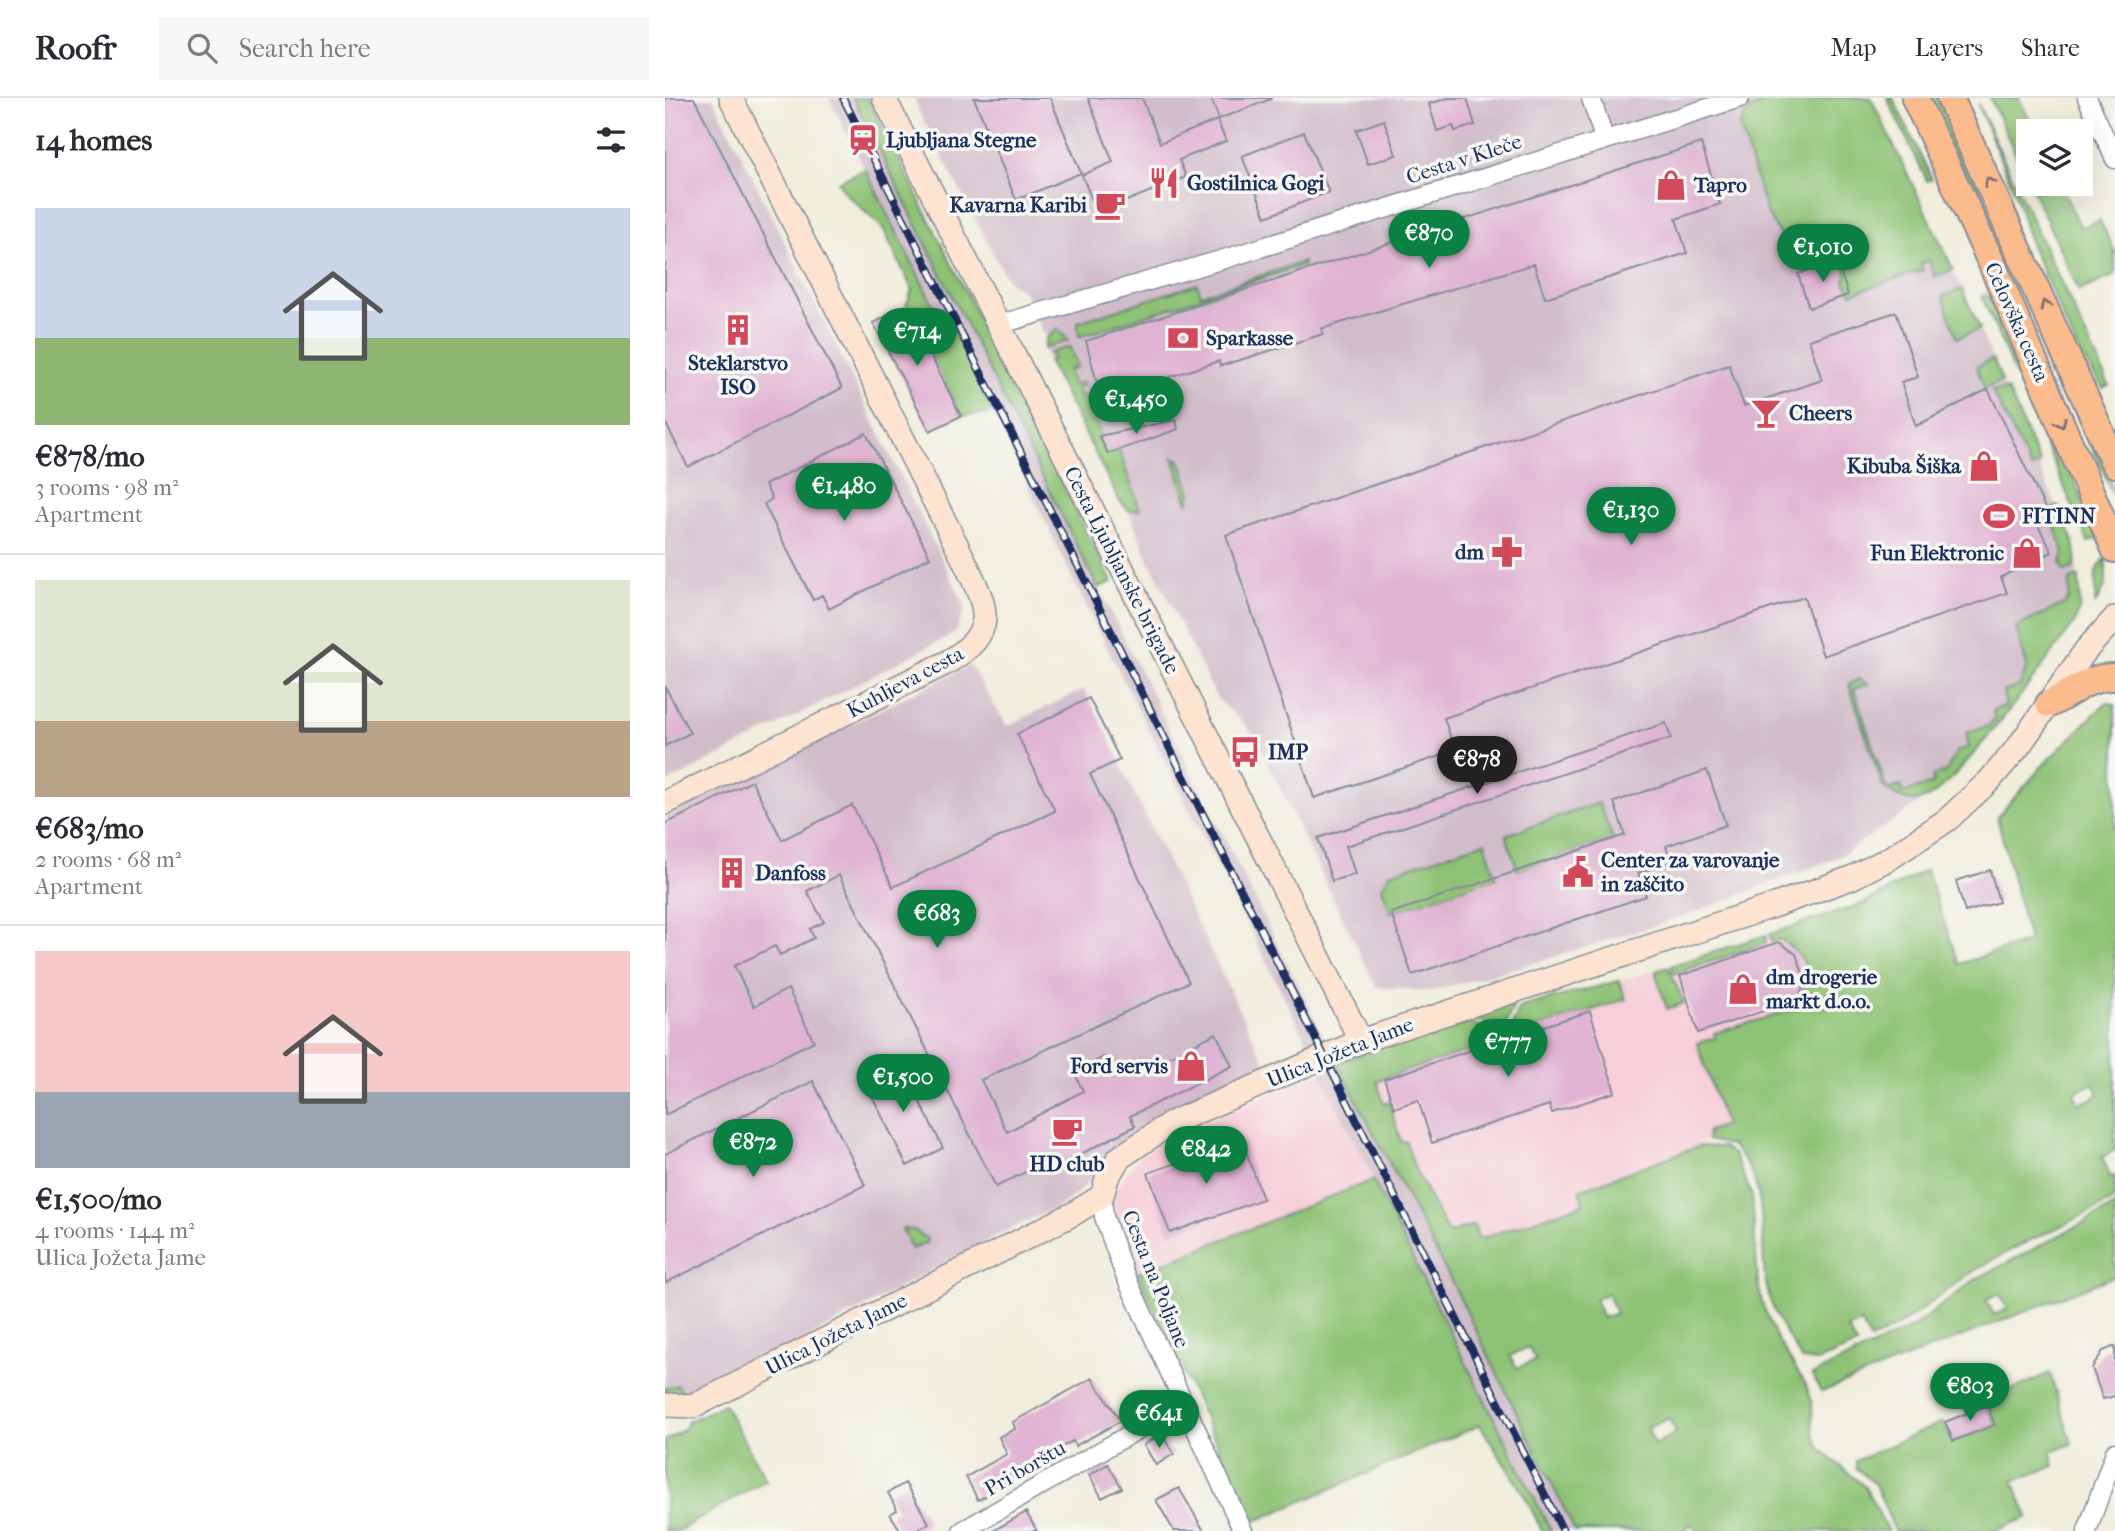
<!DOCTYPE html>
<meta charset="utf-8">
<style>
:root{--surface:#fff;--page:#f7f7f7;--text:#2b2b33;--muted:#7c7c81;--line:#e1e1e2;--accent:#0b8043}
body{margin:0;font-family:"IM FELL French Canon",serif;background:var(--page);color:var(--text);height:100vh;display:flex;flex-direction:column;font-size:26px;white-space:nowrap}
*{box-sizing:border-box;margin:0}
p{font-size:23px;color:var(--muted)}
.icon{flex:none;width:38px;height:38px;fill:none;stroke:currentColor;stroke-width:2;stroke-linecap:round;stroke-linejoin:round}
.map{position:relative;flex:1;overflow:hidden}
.details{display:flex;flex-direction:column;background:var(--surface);width:665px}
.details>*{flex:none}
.buttons{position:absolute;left:1351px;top:21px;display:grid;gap:14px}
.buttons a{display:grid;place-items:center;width:77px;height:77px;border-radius:0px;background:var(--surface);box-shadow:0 7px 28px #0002;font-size:35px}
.price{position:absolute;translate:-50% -60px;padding:0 16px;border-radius:24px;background:var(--accent);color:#fff;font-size:23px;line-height:46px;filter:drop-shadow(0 2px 4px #0008)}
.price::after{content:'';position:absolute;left:50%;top:42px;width:21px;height:16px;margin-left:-10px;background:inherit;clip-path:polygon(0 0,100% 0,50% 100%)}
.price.current{background:#222;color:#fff}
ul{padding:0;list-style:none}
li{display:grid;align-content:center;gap:14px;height:371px;padding:0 35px}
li+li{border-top:2px solid var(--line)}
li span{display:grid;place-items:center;height:217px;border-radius:0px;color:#555}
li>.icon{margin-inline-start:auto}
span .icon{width:126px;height:126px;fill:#fffc;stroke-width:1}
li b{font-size:30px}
h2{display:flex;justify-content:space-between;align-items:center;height:84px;padding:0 35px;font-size:30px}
header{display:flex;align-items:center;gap:42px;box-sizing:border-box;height:98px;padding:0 35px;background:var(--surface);border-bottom:2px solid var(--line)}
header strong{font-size:33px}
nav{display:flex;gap:38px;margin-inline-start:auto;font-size:24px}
.search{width:490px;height:63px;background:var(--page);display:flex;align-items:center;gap:18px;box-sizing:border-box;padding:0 24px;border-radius:0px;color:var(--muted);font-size:26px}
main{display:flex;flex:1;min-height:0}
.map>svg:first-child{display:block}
</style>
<header>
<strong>Roofr</strong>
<div class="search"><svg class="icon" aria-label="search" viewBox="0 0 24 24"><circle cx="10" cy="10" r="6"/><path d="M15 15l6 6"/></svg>Search here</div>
<nav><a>Map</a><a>Layers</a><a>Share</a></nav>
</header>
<main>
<section class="details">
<h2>14 homes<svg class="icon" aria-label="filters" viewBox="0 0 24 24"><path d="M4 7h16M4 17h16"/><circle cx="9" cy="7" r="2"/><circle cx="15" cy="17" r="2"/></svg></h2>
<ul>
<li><span style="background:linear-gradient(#c9d6e8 60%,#8fb573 0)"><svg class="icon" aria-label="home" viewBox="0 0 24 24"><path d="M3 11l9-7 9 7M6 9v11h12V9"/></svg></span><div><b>€878/mo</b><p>3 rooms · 98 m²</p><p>Apartment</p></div></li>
<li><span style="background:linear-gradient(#dfe7d0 65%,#b9a48a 0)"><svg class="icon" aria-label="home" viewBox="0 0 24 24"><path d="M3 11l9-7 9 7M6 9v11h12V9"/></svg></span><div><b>€683/mo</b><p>2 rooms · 68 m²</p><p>Apartment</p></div></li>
<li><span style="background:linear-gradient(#f6c9c9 65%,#9aa5b1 0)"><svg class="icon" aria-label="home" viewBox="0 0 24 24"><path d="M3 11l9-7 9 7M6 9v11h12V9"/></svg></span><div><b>€1,500/mo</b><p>4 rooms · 144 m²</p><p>Ulica Jožeta Jame</p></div></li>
</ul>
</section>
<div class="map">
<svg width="1450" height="1433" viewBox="0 0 1450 1433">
<rect width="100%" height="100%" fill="#f6f6f2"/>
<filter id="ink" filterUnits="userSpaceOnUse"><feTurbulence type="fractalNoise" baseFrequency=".0143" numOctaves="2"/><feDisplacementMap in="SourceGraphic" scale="14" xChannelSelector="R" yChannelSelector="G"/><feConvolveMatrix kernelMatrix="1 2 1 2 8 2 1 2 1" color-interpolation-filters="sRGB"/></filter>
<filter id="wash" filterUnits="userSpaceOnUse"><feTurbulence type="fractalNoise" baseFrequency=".00686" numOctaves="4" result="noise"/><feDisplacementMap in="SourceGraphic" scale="28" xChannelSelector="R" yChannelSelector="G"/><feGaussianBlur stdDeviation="1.57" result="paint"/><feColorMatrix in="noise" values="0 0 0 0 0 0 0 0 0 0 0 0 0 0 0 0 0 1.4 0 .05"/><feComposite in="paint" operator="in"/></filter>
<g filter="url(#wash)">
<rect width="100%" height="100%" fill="#f0eddb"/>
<path fill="#f6cfd8" d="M1105 836 1107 844 1115 841 1134 855 1143 881 1132 911 1049 936 1060 1028 1043 1033 1041 1042 1034 1048 915 1092 919 1106 814 1141 783 1136 750 1071 741 1043 736 1044 724 1005 719 1006 712 983 960 901 954 883Z
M655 975 708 1082 473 1175 453 1129 449 1104 452 1088 474 1059 497 1042Z"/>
<path fill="#d1bdca" d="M0 0H48L301 510 290 535 0 686Z
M164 0H188L663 947 647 954 414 494 286 227 280 230Z
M250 0H1206L1297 191 1409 449 1415 498 1413 519 1329 629 1272 693 1174 759 1023 817 866 866 767 893 711 889 594 647 580 626 552 601 484 462 463 412 454 402 383 263 379 250 381 241 359 193 345 185 339 176 254 14Z
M305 567 342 628 419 591 603 971 498 1015 459 1040 420 1088 399 1106 338 1134 131 1246 26 1298 0 1296V719Z
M672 965 790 1190 910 1433H886L655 975Z"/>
<path fill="#8ec375" stroke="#54796a" stroke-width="2" fill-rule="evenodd" d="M188 0H203L447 484 433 490Z
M1114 0H1206L1288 171 1270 179 1264 162 1256 166 1258 172 1187 195 1180 183 1183 155C1177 146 1140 124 1129 130 1125 133 1122 140 1119 144L1102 115 1075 29C1079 9 1097 6 1114 0Z
M1222 0H1228L1267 81 1262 83Z
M1261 0H1274L1383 239 1450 395V403L1380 240Z
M1325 0H1354L1370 33H1363V83Z
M1313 6 1444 287 1438 290 1412 251 1365 145 1351 98Z
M200 71 279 229 286 226 327 315 296 318 241 208 247 191 218 130 182 97 173 84Z
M1365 86H1395L1416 130 1435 122 1450 154V177L1414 193Z
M638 164 639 167 414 239 413 224 532 186 536 197Z
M1297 191 1315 231 1292 240 1278 198Z
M1321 196 1341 225 1434 440 1423 444 1317 199Z
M393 231 403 243 379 250 381 241Z
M405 249 412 269 403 272 408 287 417 284 418 288 412 290 414 299 421 298 443 355 454 352 475 412H463L454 402 383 263 388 261 385 255Z
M1328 261 1337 283 1320 291 1311 269Z
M1343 292 1375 366 1366 370 1327 293Z
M508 359 515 362 526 396 523 405Z
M1393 408C1400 425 1418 453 1408 470L1399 473 1396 465 1399 454 1384 412Z
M1441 459V486L1430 507 1431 473Z
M1414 479 1415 508 1410 524C1386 557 1292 687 1262 700 1246 707 1230 699 1218 689L1184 587 1194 581 1203 586 1189 591 1222 692 1236 688 1238 695 1269 685 1267 678 1281 674 1291 654 1304 649 1301 635 1324 628 1330 621 1328 612 1341 608 1338 594 1355 588 1362 568 1351 529 1399 506 1404 500 1405 482Z
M1442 604 1450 607V1052L1437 1059 1446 1080 1450 1078V1101C1402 1128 1348 1146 1303 1177 1270 1200 1243 1226 1205 1242L1196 1224 1183 1231 1192 1247 1153 1263 1137 1262C1126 1243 1113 1225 1106 1205 1088 1154 1113 1091 1066 1047L1042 1042 1043 1033 1060 1027 1032 945 1050 940 1049 935 1132 911C1140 877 1154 869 1115 841L1107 844 1105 836 1197 806 1261 772 1294 866 1364 843 1332 719 1383 662ZM1428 985 1434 997 1414 1006 1409 995Z
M934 705 948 741 853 773 841 737Z
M820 744 831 780 726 815 717 789 725 775Z
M1101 837V845L1009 876 1006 868Z
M1003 869 1019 905 1002 911 991 876V873Z
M954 883 961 901 712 983 719 1006 724 1004 736 1044 741 1043 750 1071 783 1135 809 1127 814 1141 918 1106 914 1092 1034 1048 1058 1049 1069 1057 1087 1098 1093 1186 1097 1205 1111 1239 1141 1287 1147 1304 1148 1333 1155 1351 1200 1389 1223 1433H1032L1026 1426 1019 1433H910L790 1190 672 965 735 941 737 946 803 925 834 933 846 929 855 909ZM943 1195 951 1215 938 1220 930 1201ZM863 1249 871 1262 852 1270 845 1258ZM1004 1320 1011 1335 989 1347 983 1330Z
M850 905 841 925 830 928 804 919Z
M708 1082 886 1433H877L862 1402 815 1327 586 1425C552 1340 509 1259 473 1175Z
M1450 1108V1178L1156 1294 1147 1277 1248 1229 1309 1182ZM1335 1196 1343 1211 1329 1217 1321 1202Z
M237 1131 249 1132 262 1141 261 1145 247 1151Z
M1385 1275 1407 1346 1386 1353 1389 1368 1348 1383 1363 1419 1330 1433H1230L1210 1386 1191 1370V1363L1277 1324 1288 1344 1330 1327 1321 1303Z
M46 1283 48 1287 23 1298 0 1295V1290L13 1287 17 1295Z
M59 1306 101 1382 13 1433H0V1343L19 1331 22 1324Z"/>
<g id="blocks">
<path fill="#e0b3d2" d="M0 0H29L177 290 23 369 0 324Z
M309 0H385L416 75 351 102Z
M423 0H477L495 45 552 22 561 43 514 62 521 79 432 115 417 77 448 64Z
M546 0H606V1L554 21Z
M783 0H802L810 27 790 33 788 28 772 33 764 6Z
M719 22 731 57 703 66 691 32Z
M639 34 664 94 601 119 577 58Z
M1036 45 1055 106 1011 121 1022 155 880 200 869 166 656 231 658 236 588 258 555 268 554 263 436 301 421 243Z
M1172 163 1183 197 1144 210 1133 176Z
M241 208 296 318 265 333 208 225Z
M1231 214 1253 279 1236 284 1251 328 1323 291 1381 412 1368 418 1387 454 1336 479 1342 495 1158 558 1139 499 779 620 790 653 649 700 561 437 1064 267 1079 308 1157 282 1144 242Z
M511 322 513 331 443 356 434 338Z
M201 335 265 459 164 511 157 497 148 502 99 406 107 401 100 387Z
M0 588 25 635 0 648Z
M424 600 455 662 425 676 524 884 316 982 342 1034 418 993 409 974 439 959 449 979 480 964 483 970 551 935 567 968 465 1018 470 1028 387 1071 382 1063 331 1089 174 777 142 793 159 824 145 831 149 840 115 857 110 848 69 868 89 908 123 891 149 943 0 1017V726L87 683 117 742 187 707 228 789 390 713 352 636Z
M1001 625 1006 640 681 748 690 776 667 783 653 740Z
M1042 672 1061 727 1001 748 1006 764 973 775 981 798 747 877 726 815 960 737 949 704Z
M1325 772 1334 804 1300 814 1291 783Z
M1114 844 1131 856 1140 881 1134 901 1033 935 1015 878Z
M925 913 950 994 887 1015 884 1007 767 1045 753 1002 729 1010 719 981Z
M235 964 278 1050 242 1068 199 982Z
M148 983 200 1087 0 1185V1056Z
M577 1042 598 1101 505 1135 483 1075Z
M1450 1248V1298L1438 1301 1427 1270 1438 1253Z
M427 1280 456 1323 410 1348 408 1343 342 1378 345 1385 313 1402 301 1379 342 1356 334 1339 350 1331 348 1324Z
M1322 1307 1330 1327 1288 1343 1280 1324Z
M496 1336 509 1356 491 1367 479 1347Z
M443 1366 457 1390 437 1400 424 1377Z
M240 1385 264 1425 251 1433H236L225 1416 232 1412 223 1395Z
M514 1390 539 1433H509L491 1402Z
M361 1414 372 1433H328Z"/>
</g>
</g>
<g filter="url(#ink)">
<use href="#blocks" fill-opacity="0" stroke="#868e9c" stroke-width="2"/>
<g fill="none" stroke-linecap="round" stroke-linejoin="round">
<defs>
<path id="street" d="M926 0 939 40
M1422 0 1450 61
M336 226 566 159 1075 0
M437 1098 439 1119 459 1175 578 1433
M297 1433 519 1305
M1422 1433 1450 1354"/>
<path id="secondary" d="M219 0 696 943
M0 705 283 564C336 532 321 509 299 462L66 0
M0 1307 29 1308 408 1116 437 1098 442 1080 454 1060 506 1025 696 943 1102 810 1186 780 1225 760 1282 722 1324 683 1354 648 1421 552 1450 520"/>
<path id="primary" d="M1250 0 1327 166 1450 451
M1285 0 1450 366
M1384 606C1407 596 1423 578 1450 579"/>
</defs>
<use href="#street" stroke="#868e9c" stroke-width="21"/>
<use href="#secondary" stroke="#868e9c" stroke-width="26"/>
<use href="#primary" stroke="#868e9c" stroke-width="30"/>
<use href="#street" stroke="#fff" stroke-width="18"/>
<use href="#secondary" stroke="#fde4d1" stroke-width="23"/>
<use href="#primary" stroke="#fbbb8c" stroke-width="26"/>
<defs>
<path id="rail" d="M178 0 898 1433"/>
</defs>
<use href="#rail" stroke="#1b2f5e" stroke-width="8"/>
<use href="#rail" stroke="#f6f6f2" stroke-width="5" stroke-dasharray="16" stroke-linecap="butt"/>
</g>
<defs><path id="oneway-chevron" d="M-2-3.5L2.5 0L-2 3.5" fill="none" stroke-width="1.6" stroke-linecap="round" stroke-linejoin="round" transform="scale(1.75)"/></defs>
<g stroke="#806e73">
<use href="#oneway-chevron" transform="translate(1324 84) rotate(-115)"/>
<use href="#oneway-chevron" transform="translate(1380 207) rotate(-114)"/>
<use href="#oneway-chevron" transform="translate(1396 325) rotate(67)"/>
</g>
</g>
<defs>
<symbol id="station-bare" viewBox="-9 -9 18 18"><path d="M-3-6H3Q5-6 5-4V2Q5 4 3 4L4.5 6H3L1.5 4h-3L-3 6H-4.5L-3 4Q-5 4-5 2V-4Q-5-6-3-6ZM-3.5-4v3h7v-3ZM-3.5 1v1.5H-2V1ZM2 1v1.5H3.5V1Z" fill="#d1495b" stroke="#f6f6f2" stroke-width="2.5" paint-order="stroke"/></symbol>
<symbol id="restaurant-bare" viewBox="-9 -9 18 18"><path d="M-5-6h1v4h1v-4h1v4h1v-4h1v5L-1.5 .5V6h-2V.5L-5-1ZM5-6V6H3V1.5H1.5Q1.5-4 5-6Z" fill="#d1495b" stroke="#f6f6f2" stroke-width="2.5" paint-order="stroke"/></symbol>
<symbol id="shop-bare" viewBox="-9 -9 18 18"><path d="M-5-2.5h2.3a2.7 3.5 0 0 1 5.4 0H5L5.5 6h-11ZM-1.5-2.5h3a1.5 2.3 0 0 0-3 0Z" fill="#d1495b" stroke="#f6f6f2" stroke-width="2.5" paint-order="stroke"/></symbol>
<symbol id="cafe-bare" viewBox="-9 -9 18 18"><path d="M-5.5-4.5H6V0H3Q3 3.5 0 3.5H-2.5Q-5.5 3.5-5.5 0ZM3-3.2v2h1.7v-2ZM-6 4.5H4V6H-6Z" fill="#d1495b" stroke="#f6f6f2" stroke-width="2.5" paint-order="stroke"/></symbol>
<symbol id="building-bare" viewBox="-9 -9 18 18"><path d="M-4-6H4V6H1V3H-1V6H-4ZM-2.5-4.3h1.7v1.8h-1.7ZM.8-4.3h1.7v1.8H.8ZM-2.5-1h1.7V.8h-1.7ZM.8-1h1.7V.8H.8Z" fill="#d1495b" stroke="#f6f6f2" stroke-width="2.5" paint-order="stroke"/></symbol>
<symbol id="bank-bare" viewBox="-9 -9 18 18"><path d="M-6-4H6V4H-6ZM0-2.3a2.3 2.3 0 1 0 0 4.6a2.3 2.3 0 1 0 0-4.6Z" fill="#d1495b" stroke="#f6f6f2" stroke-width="2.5" paint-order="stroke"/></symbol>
<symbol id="bar-bare" viewBox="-9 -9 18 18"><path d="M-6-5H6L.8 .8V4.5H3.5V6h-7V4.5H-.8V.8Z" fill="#d1495b" stroke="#f6f6f2" stroke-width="2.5" paint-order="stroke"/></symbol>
<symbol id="stadium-bare" viewBox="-9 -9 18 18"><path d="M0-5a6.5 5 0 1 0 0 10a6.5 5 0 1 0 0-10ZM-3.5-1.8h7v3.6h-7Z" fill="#d1495b" stroke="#f6f6f2" stroke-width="2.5" paint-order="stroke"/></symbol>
<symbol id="pharmacy-bare" viewBox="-9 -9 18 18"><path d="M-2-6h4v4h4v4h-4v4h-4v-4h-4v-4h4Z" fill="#d1495b" stroke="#f6f6f2" stroke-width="2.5" paint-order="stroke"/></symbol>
<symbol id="bus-bare" viewBox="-9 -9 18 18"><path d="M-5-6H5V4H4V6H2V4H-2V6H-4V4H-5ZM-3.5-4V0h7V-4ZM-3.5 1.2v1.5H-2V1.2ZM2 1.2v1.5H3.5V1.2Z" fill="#d1495b" stroke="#f6f6f2" stroke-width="2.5" paint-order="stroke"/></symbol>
<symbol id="civic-bare" viewBox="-9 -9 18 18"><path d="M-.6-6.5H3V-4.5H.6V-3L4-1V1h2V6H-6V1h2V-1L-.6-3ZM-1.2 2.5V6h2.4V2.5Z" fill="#d1495b" stroke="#f6f6f2" stroke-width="2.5" paint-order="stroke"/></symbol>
</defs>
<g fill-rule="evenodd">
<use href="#station-bare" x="176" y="20" width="44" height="44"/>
<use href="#restaurant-bare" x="477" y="63" width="44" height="44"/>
<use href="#shop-bare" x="984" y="65" width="44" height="44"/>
<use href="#cafe-bare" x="423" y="85" width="44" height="44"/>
<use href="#building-bare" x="51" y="210" width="44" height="44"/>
<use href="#bank-bare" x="496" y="218" width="44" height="44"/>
<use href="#bar-bare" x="1079" y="293" width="44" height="44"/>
<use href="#shop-bare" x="1297" y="346" width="44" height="44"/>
<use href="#stadium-bare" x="1312" y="396" width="44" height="44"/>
<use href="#pharmacy-bare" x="820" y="432" width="44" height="44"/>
<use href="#shop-bare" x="1340" y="433" width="44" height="44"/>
<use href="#bus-bare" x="558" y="632" width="44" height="44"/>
<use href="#civic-bare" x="891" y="752" width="44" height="44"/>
<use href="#building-bare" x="45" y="753" width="44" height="44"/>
<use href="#shop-bare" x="1056" y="869" width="44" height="44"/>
<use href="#shop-bare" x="504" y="946" width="44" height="44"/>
<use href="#cafe-bare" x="380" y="1011" width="44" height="44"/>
</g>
<g text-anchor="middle" stroke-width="7" stroke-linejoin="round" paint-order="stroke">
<g font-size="21" font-weight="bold" fill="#1b2f5e" stroke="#f6f6f2" text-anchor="start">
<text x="221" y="49">Ljubljana Stegne</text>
<text x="522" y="92">Gostilnica Gogi</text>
<text x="1029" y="94">Tapro</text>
<text x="422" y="114" text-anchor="end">Kavarna Karibi</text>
<text x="541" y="247">Sparkasse</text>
<text x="73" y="272" text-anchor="middle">Steklarstvo<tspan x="73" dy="24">ISO</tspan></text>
<text x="1124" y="322">Cheers</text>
<text x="1296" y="375" text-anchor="end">Kibuba Šiška</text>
<text x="1357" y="425">FITINN</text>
<text x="819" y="461" text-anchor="end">dm</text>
<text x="1339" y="462" text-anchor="end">Fun Elektronic</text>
<text x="603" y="661">IMP</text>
<text x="936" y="769">Center za varovanje<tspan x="936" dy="24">in zaščito</tspan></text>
<text x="90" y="782">Danfoss</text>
<text x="1101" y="886">dm drogerie<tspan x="1101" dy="24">markt d.o.o.</tspan></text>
<text x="503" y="975" text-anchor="end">Ford servis</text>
<text x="402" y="1073" text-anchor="middle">HD club</text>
</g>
<g font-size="21" fill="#1b2f5e" stroke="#f6f6f2">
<text transform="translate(799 61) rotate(-18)" y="7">Cesta v Kleče</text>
<text transform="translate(1352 224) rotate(66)" y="7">Celovška cesta</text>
<text transform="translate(457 472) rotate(63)" y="7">Cesta Ljubljanske brigade</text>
<text transform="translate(240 584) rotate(-28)" y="7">Kuhljeva cesta</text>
<text transform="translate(675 954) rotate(-22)" y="7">Ulica Jožeta Jame</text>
<text transform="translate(491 1181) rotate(68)" y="7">Cesta na Poljane</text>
<text transform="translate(171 1236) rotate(-27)" y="7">Ulica Jožeta Jame</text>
<text transform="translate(360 1370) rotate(-30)" y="7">Pri borštu</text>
</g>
</g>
</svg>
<div class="buttons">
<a><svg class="icon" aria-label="layers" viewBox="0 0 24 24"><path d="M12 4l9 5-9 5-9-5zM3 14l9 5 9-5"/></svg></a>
</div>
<b class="price" style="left:764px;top:172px">€870</b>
<b class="price" style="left:1158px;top:186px">€1,010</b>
<b class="price" style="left:252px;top:270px">€714</b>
<b class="price" style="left:471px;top:338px">€1,450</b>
<b class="price" style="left:179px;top:425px">€1,480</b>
<b class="price" style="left:966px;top:449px">€1,130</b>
<b class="price current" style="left:812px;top:698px">€878</b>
<b class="price" style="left:272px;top:852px">€683</b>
<b class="price" style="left:843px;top:981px">€777</b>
<b class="price" style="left:238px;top:1016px">€1,500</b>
<b class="price" style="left:88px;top:1081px">€872</b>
<b class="price" style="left:541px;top:1088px">€842</b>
<b class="price" style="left:1305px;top:1325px">€803</b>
<b class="price" style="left:494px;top:1352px">€641</b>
</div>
</main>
